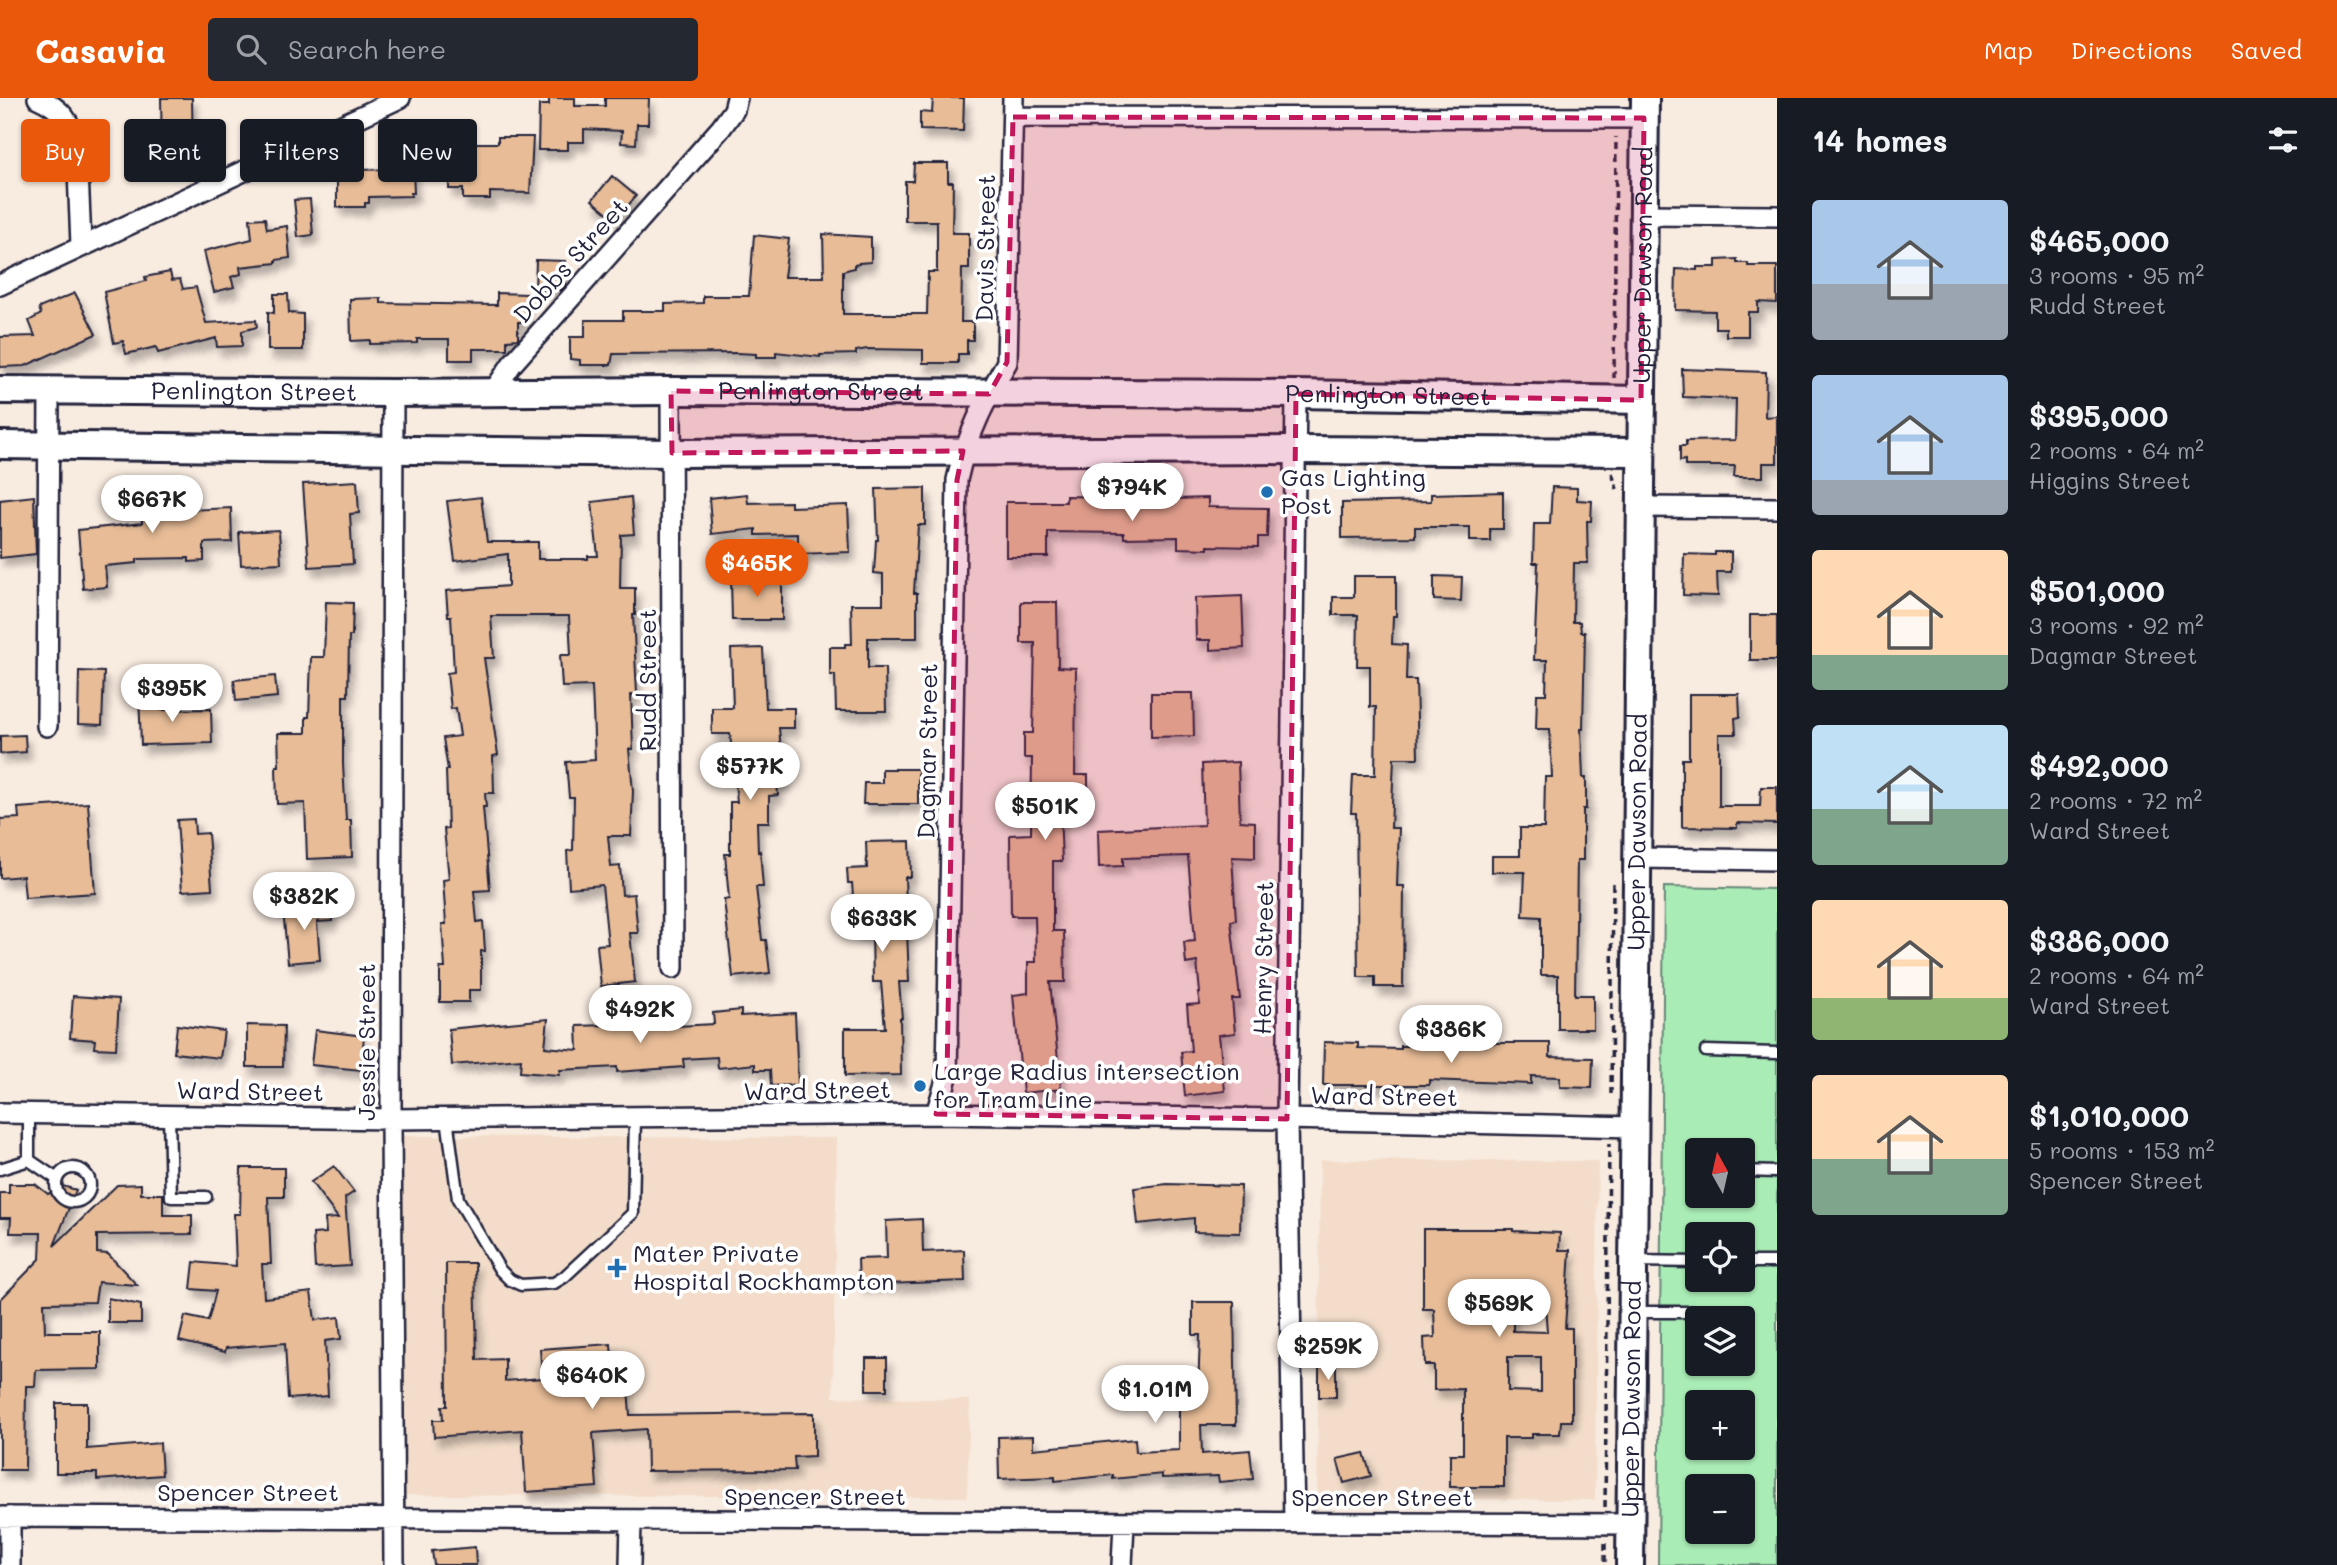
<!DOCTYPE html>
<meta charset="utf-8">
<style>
:root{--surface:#171b24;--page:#242831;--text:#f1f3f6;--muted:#9ea1a6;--accent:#ea580c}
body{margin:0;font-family:Mali,sans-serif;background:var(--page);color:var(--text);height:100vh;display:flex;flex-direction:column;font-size:26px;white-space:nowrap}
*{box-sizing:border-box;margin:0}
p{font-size:23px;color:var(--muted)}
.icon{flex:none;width:38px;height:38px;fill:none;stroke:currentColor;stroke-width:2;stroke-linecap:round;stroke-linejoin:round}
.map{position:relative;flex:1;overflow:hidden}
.panel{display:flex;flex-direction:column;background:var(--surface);width:560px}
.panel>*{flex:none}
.guide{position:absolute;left:21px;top:21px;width:665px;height:63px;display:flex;gap:14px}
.needle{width:46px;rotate:352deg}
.tools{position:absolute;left:1685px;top:1040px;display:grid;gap:14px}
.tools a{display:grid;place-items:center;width:70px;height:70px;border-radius:7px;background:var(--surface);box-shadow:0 2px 5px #0004;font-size:35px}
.price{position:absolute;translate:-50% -60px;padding:0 16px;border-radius:24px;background:#fff;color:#222;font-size:23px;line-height:46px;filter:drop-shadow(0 2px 4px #0008)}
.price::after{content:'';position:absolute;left:50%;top:42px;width:21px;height:16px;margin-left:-10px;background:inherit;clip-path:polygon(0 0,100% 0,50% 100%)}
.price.active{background:var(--accent);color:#fff}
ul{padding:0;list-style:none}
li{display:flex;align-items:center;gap:21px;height:175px;padding:0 35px}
li span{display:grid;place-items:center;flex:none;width:196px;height:140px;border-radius:7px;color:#555}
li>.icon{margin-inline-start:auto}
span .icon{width:84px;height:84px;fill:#fffc;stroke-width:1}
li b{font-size:30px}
h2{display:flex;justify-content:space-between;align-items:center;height:84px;padding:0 35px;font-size:30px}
.tag{padding:0 24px;border-radius:7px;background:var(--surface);box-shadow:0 2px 5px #0004;font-size:24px;line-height:63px}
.tag.active{background:var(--accent);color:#fff}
header{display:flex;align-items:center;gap:42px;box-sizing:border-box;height:98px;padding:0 35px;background:var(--accent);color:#fff}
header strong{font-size:33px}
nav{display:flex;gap:38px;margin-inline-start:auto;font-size:24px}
.search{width:490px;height:63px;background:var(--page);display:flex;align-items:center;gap:18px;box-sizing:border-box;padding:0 24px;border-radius:7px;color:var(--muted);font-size:26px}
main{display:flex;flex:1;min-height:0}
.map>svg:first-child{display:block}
</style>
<header>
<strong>Casavia</strong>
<div class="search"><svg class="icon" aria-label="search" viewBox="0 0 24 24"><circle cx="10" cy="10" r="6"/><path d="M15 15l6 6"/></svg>Search here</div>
<nav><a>Map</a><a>Directions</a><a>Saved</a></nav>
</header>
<main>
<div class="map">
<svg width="1777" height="1467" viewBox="0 0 1777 1467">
<defs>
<filter id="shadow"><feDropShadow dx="4.5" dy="8" stdDeviation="3.5" flood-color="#0004"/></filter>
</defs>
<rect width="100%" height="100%" fill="#f8ebe0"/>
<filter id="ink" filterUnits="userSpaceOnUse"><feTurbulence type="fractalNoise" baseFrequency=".0143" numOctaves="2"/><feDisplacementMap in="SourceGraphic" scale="14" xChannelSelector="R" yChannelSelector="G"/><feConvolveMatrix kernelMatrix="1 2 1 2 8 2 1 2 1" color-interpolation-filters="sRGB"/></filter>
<g filter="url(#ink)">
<path fill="#f3ddca" d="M402 1038 837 1040 833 1299 970 1302 967 1399 394 1397Z
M1320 1062 1598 1063 1595 1402 1317 1400Z"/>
<path fill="#aaecb6" stroke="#668778" stroke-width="2" fill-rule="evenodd" d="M1664 789 1777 791V1467H1658ZM1698 1052H1743V1097H1698ZM1698 1136H1743V1181H1698ZM1698 1220H1743V1265H1698ZM1698 1304H1743V1349H1698ZM1698 1388H1743V1433H1698Z"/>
<path fill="#e7bc97" stroke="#22223b" stroke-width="2" fill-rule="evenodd" filter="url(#shadow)" d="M161 0H192L193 53H162Z
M549 0H575V8H605V0H649L648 26H637L636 46 621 45 622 33 584 31V44H568V52H538L539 7H549Z
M933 0H964L963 33 920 32V14L932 15Z
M498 39H533L530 95 490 94V101H463V91H449L450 45H498Z
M914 65H948V84H953L952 135H969V171H962L961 224H973V242H967V256H958V265H923V252L867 251 856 253V256L820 257V259L776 254V259H756V256L737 255 613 256 611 267H580V262L570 261V239H585V222H623V213H665V206L703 205V198H749L754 137 789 141 784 179H824L823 136 871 139V164L859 165V166L854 167V170L843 173V216H927L928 174H937V123H905V83H913Z
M413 71 414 95H411V98L369 99V105H365V109H337V82H353L352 72Z
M612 78 636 98 616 122 592 102Z
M310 101 313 137 298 139 294 102Z
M265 120 267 131 287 128 290 160 276 162V165L240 169 241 176 231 179 234 189 214 194 204 153 252 141 250 121Z
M1737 161V165H1748V168H1777V205L1758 204V214H1748V238H1726V230H1715V213L1675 212 1676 171 1697 172V169H1716V162Z
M536 162 565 163V188L561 192H535Z
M170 174 172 182 180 181 183 191 196 189 206 225 256 222 257 229 242 233V248L217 249 216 240 158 255 156 249 126 256 123 243 114 245 104 194 146 183 145 179Z
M75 195 96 236 25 268 0 269V239L35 238 29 223 41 216 39 210Z
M497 195 527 196 526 224H518V241L507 242V251H473V262H449V241H417V245L370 246V242L351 243 350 201 381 200V205L497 207Z
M274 196H288L289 215 303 216V252H268V214L274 215Z
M1682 271 1766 274 1765 319 1777 318V365H1763V379H1734L1735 368H1685V362L1680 363V348H1686V343L1735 342 1736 301 1683 299Z
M165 378 166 413 231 410 232 444 204 445V463L189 464V460L137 461V465L105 468 107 489 83 491 78 432 142 425 141 379Z
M357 383 359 415 350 416 353 466 309 469 303 386Z
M1552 389 1577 390V402L1592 403 1591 423H1587L1588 465H1574L1573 524H1580L1581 534H1585L1583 631H1581L1583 680H1586V711H1583V762H1577L1575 897H1593V931H1558V877H1541V819L1523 818 1525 774H1492V758H1520V730H1544L1545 679H1552L1550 631H1536L1537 596H1546L1547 562H1534L1538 465H1533L1534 426H1550Z
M925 390V427H918L914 495H917V540H868V570H885L886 613H836L835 577H830V549H845V546H852L851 506H883V476L874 475 876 442H878L876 391Z
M1503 394V431H1490V443H1470V429H1415V439L1342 440V405L1431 403V396Z
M747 396 748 405 791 404V409L848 407 850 454 798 456V436L756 437V431L712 436 709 400Z
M34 398 36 456 0 460V402Z
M1066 398 1107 399V403L1208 400V409L1268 410 1267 439H1258V449L1208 448V451L1178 450V439L1124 440V435L1048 434V459H1006V404H1066Z
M481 399 487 444H538V461H588V458H598L592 404 631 399 634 436 621 437 620 490H635V517H633L637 596 631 597 633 651H629L633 693 631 738H608L611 769 620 768 622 797 634 796 638 835H630L635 884 601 888 597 847 608 846 602 787 569 790 567 753 573 752 574 699H569L566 664 595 662 592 588 562 589 560 557H571L569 518H491L494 560H484L498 657 493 658 494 695H485L486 709H483L490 792 474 793 477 824 483 823 485 853H481V892H469V904H440V870H445L442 826H446L443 782 449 781 444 731 448 730 446 672H448L443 640 460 638 456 610 451 611 447 575 454 574 451 518H448L446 493 508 488V456L455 463 447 403Z
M279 432 281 465 241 467 239 434Z
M1715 454H1731V474H1717L1718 498 1683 497 1684 456 1715 457Z
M1354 478H1396V518H1393L1392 546 1407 547 1406 582H1416L1418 660H1394L1391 730H1399L1397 788H1404L1403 889H1375V879H1358L1356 715H1351L1353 677H1375L1376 609H1370V568H1357L1358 517H1333V499H1354Z
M1434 478 1462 479 1461 503 1434 502Z
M782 480V522H732L731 481Z
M1242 498 1244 550 1210 552V542H1196L1195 500Z
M326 504 353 505 352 538H349L348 598H343V666L346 722H351L352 759 307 761 305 705 277 706 276 668H279L278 635H306V619H309L311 559H324Z
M1021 504H1057L1058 569 1076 570 1075 677H1088V714H1060L1062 763H1053V833H1064L1065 884H1050L1061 991 1023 995 1013 897 1028 895V864H1036L1035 818H1011L1010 737 1031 736 1032 660H1024V635H1033L1035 545H1021Z
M1750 517H1777V562H1750Z
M763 550 766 610H794V630H779L784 685H777L778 697 769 698V724H757L758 754 760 753 763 789H756L762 842H766L770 875 733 879 724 802 729 801 725 756H730V704H737L730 636H712V610H733L731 551Z
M79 573 104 574 102 627 78 626Z
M275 578 277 599 236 603 234 582Z
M159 594 160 612 211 611 212 645 141 647 139 595Z
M1151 595H1193L1194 638 1151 639Z
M1689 596H1739L1740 619 1735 620 1736 636H1719V708H1760L1761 689H1777V726L1737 725V730L1682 729V661H1689Z
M25 637 26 654 0 656V638Z
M1238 664 1240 723 1255 724V760L1232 759 1236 822 1231 823 1240 901H1232L1235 935 1219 937 1225 993 1185 998 1181 954 1191 953 1187 907 1200 906 1198 895H1200L1197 864 1186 866 1184 844 1195 843 1188 758 1123 760V768L1099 769 1098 732 1204 727 1202 666Z
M882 671H918V706H863L864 685H882Z
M88 705 95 795 25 800 23 778 0 780V721L19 720 18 710Z
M194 721 195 736 208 735 212 791 182 793 177 722Z
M910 743 911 779H905L909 884H899L902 920H900L901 977 845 978V930H885L881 884H873L872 834 856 836 852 785H848L847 771 867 770 866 744Z
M331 807 332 823 317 824 320 862 288 865 283 812Z
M73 898 119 901 116 951 94 950 95 942 70 940Z
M658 910 659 929 714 926 713 915 741 912V918L795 915 798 987 771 988 770 972H755V966L718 970 717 959 683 961 684 969 617 974V969L560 972 559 977 520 974 521 961 452 967 449 931 548 921 545 949 578 952 577 928 634 926 633 912Z
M177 927 224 933 220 960 174 955Z
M247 927 284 928 283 969H247Z
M315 932 364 938 361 972 311 967Z
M1435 939H1455V948H1486V945H1550V959L1593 960 1592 990 1560 989V979L1531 978V986L1429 982V987H1323L1324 944 1358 945V950L1401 951V948H1435Z
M334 1068 354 1094 345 1100 350 1168 315 1170 313 1136 326 1135 325 1121 338 1120 311 1084Z
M241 1070H284V1099H268L271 1166H262L264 1200 311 1194 315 1222 339 1219 341 1241 325 1243 328 1298 288 1301 285 1245 226 1250 225 1254 179 1243 185 1218 208 1223 216 1193 191 1191 194 1164 236 1168 234 1116H240Z
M9 1086H35L48 1096 63 1088 76 1092 54 1148 117 1087 141 1086V1096H163V1117H192V1136L97 1137V1155L108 1156 137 1187 98 1184 95 1204 44 1205 45 1234H100V1271L36 1272 35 1288H26L25 1372H0V1202L40 1161 41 1135H10L11 1120H0V1095H9Z
M1167 1086 1241 1088 1240 1135 1194 1134V1120L1138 1126 1134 1090Z
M922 1121 923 1154 964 1152 965 1183 859 1187 858 1161 887 1160 886 1123Z
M1423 1131H1513V1133L1560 1135 1559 1152H1570L1565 1230H1572V1323H1561L1560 1336H1532V1340H1504V1389H1450V1356H1463V1291L1434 1292V1267H1425L1424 1240 1435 1239 1434 1211H1423ZM1513 1205 1545 1206 1547 1234 1513 1233ZM1508 1259H1541V1294L1508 1293Z
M446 1165H475L477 1262 505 1261V1283L542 1280 540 1251 611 1246 614 1291 628 1290 630 1317 814 1315V1358L794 1359 795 1372 647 1373 646 1331 593 1335 597 1389 526 1394 522 1332 434 1339 433 1322H443L442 1308H447Z
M108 1200 141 1207V1225H108Z
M1193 1204H1234L1236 1327H1201L1202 1356 1250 1352 1253 1381 1219 1384 1218 1378 1162 1380V1376L1113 1381V1377L1055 1383V1379L999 1381 998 1339 1033 1338V1351L1135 1341 1136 1354 1179 1352V1310H1195V1294H1198L1200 1237H1193Z
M866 1260H887V1292H866Z
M1319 1269H1336V1299H1319Z
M56 1305H87V1351L160 1345 162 1377 97 1382V1375H56Z
M1364 1355 1371 1378 1344 1385 1337 1361Z
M475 1449 476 1467H434L432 1453Z"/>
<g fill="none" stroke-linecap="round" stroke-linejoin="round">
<defs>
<path id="lane" d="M1706 953 1777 955
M29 1016V1062L57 1081
M169 1018 171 1099H206
M447 1020 458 1101 500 1172 510 1182 521 1187 554 1185 564 1179 633 1115 635 1019
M56 1087a17 17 0 1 1 34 0a17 17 0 1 1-34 0Z
M0 1071 29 1062
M1743 1073 1777 1074
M1633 1163 1698 1164
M1743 1164H1777
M1633 1214H1731"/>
<path id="street" d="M38 0C61 10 71 24 77 48L81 147
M1013 19 1644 20
M1643 117 1777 118
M0 187 400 0
M671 293 673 870
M493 294 512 266 721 30 734 12 737 0
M393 295 391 1021 394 1467
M1640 409 1777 410
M47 628 49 293
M1637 760 1777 762
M0 1015 391 1021 936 1016 1287 1021 1634 1029
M936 1016 947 979 957 382C966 339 986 301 1007 264L1013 0
M0 1419 1630 1426
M1294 1424 1287 1021 1296 296
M10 1467V1419
M630 1467 631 1422
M1122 1467 1124 1425"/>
<g id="secondary">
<path id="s1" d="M0 292 393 295 671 293 1296 296 1641 302"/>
<path d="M0 347 672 355 1294 352 1640 354"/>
<path id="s2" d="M1630 1467 1645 0"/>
</g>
</defs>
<use href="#lane" stroke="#22223b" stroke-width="15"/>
<use href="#street" stroke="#22223b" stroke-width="24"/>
<use href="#secondary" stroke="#22223b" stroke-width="32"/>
<path stroke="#22223b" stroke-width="3.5" stroke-dasharray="7 5" stroke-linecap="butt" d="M1614 280 1616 39
M1612 375 1617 391
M1611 996 1613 783
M1605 1409 1609 1046
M1605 1445V1467"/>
<use href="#lane" stroke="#fff" stroke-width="10"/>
<use href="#street" stroke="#fff" stroke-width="19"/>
<use href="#secondary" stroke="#fff" stroke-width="26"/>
</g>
</g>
<path fill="#c2185b" fill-opacity="0.2" stroke="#c2185b" stroke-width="5" stroke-dasharray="14 9" stroke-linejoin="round" d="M1013 19 1644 20 1641 302 1296 296 1287 1021 936 1016 947 979 957 382 963 353 672 355 671 293 989 296 1007 264Z"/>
<g fill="#1f6fb2" stroke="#fff" stroke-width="2.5">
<circle cx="1267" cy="394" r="7"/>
<circle cx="920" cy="988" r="7"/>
<path d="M613.5 1159.5h7v7h7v7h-7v7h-7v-7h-7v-7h7z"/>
</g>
<g text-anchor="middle" stroke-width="7" stroke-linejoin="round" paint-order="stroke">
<g font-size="24" fill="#22223b" stroke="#fff">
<text transform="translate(986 150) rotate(-89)" y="8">Davis Street</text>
<text transform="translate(571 163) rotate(-48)" y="8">Dobbs Street</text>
<text dy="8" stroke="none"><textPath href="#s2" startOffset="1300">Upper Dawson Road</textPath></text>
<text dy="8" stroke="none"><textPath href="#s1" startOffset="254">Penlington Street</textPath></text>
<text dy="8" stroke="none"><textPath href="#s1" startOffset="821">Penlington Street</textPath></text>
<text dy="8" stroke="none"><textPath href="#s1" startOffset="1388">Penlington Street</textPath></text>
<text transform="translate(648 582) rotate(-90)" y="8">Rudd Street</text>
<text transform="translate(928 653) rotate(-89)" y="8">Dagmar Street</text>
<text dy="8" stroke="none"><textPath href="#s2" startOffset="733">Upper Dawson Road</textPath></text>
<text transform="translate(1264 860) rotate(-89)" y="8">Henry Street</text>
<text transform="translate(367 944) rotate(-90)" y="8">Jessie Street</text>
<text transform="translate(817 993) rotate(-1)" y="8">Ward Street</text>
<text transform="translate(250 994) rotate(1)" y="8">Ward Street</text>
<text transform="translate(1384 999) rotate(1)" y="8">Ward Street</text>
<text dy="8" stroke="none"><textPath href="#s2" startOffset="166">Upper Dawson Road</textPath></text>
<text x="248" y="1403">Spencer Street</text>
<text x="815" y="1407">Spencer Street</text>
<text x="1382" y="1408">Spencer Street</text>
</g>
<g font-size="24" fill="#22223b" stroke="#fff" text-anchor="start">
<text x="1281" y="388">Gas Lighting<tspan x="1281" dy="28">Post</tspan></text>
<text x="934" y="982">Large Radius intersection<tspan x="934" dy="28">for Tram Line</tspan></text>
<text x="633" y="1164">Mater Private<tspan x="633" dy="28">Hospital Rockhampton</tspan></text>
</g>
</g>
</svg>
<div class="tools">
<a><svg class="needle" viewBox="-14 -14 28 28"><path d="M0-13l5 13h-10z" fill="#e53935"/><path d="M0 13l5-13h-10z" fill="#9ea1a6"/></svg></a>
<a><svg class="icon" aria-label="locate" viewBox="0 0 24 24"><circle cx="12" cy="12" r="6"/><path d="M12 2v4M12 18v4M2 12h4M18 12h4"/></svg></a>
<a><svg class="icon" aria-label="layers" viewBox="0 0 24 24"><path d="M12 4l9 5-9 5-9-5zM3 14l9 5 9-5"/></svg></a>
<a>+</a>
<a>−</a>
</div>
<b class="price" style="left:1132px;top:425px">$794K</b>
<b class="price" style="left:152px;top:437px">$667K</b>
<b class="price active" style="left:757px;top:501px">$465K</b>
<b class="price" style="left:172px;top:626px">$395K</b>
<b class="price" style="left:750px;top:704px">$577K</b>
<b class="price" style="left:1045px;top:744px">$501K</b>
<b class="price" style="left:304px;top:834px">$382K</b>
<b class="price" style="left:882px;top:856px">$633K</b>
<b class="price" style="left:640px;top:947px">$492K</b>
<b class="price" style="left:1451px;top:967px">$386K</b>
<b class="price" style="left:1499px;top:1241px">$569K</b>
<b class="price" style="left:1328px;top:1284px">$259K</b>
<b class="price" style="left:592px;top:1313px">$640K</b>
<b class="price" style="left:1155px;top:1327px">$1.01M</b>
<div class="guide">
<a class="tag active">Buy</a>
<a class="tag">Rent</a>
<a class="tag">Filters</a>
<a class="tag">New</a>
</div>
</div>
<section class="panel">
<h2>14 homes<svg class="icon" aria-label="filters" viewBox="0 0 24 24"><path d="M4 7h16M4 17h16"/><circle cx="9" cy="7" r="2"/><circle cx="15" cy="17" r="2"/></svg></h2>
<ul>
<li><span style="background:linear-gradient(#a9c7e8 60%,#9aa5b1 0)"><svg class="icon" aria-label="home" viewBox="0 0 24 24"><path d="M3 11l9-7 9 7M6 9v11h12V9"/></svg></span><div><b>$465,000</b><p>3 rooms · 95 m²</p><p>Rudd Street</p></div></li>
<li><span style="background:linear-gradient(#a9c7e8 75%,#9aa5b1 0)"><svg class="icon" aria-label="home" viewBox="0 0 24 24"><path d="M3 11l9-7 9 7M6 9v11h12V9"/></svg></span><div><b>$395,000</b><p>2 rooms · 64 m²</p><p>Higgins Street</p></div></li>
<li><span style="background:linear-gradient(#ffd9b3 75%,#7fa58c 0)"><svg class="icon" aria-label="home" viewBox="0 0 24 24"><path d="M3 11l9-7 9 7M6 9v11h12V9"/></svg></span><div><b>$501,000</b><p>3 rooms · 92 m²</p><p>Dagmar Street</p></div></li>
<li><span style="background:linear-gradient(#bfe0f5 60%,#7fa58c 0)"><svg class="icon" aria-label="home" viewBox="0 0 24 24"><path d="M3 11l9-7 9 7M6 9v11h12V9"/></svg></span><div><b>$492,000</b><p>2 rooms · 72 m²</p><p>Ward Street</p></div></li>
<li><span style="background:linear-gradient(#ffd9b3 70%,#8fb573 0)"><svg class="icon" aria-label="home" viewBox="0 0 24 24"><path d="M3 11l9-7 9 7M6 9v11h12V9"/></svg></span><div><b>$386,000</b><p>2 rooms · 64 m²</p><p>Ward Street</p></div></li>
<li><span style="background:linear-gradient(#ffd9b3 60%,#7fa58c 0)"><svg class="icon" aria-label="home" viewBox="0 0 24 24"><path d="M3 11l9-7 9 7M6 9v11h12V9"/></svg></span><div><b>$1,010,000</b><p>5 rooms · 153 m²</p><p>Spencer Street</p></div></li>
</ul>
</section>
</main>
